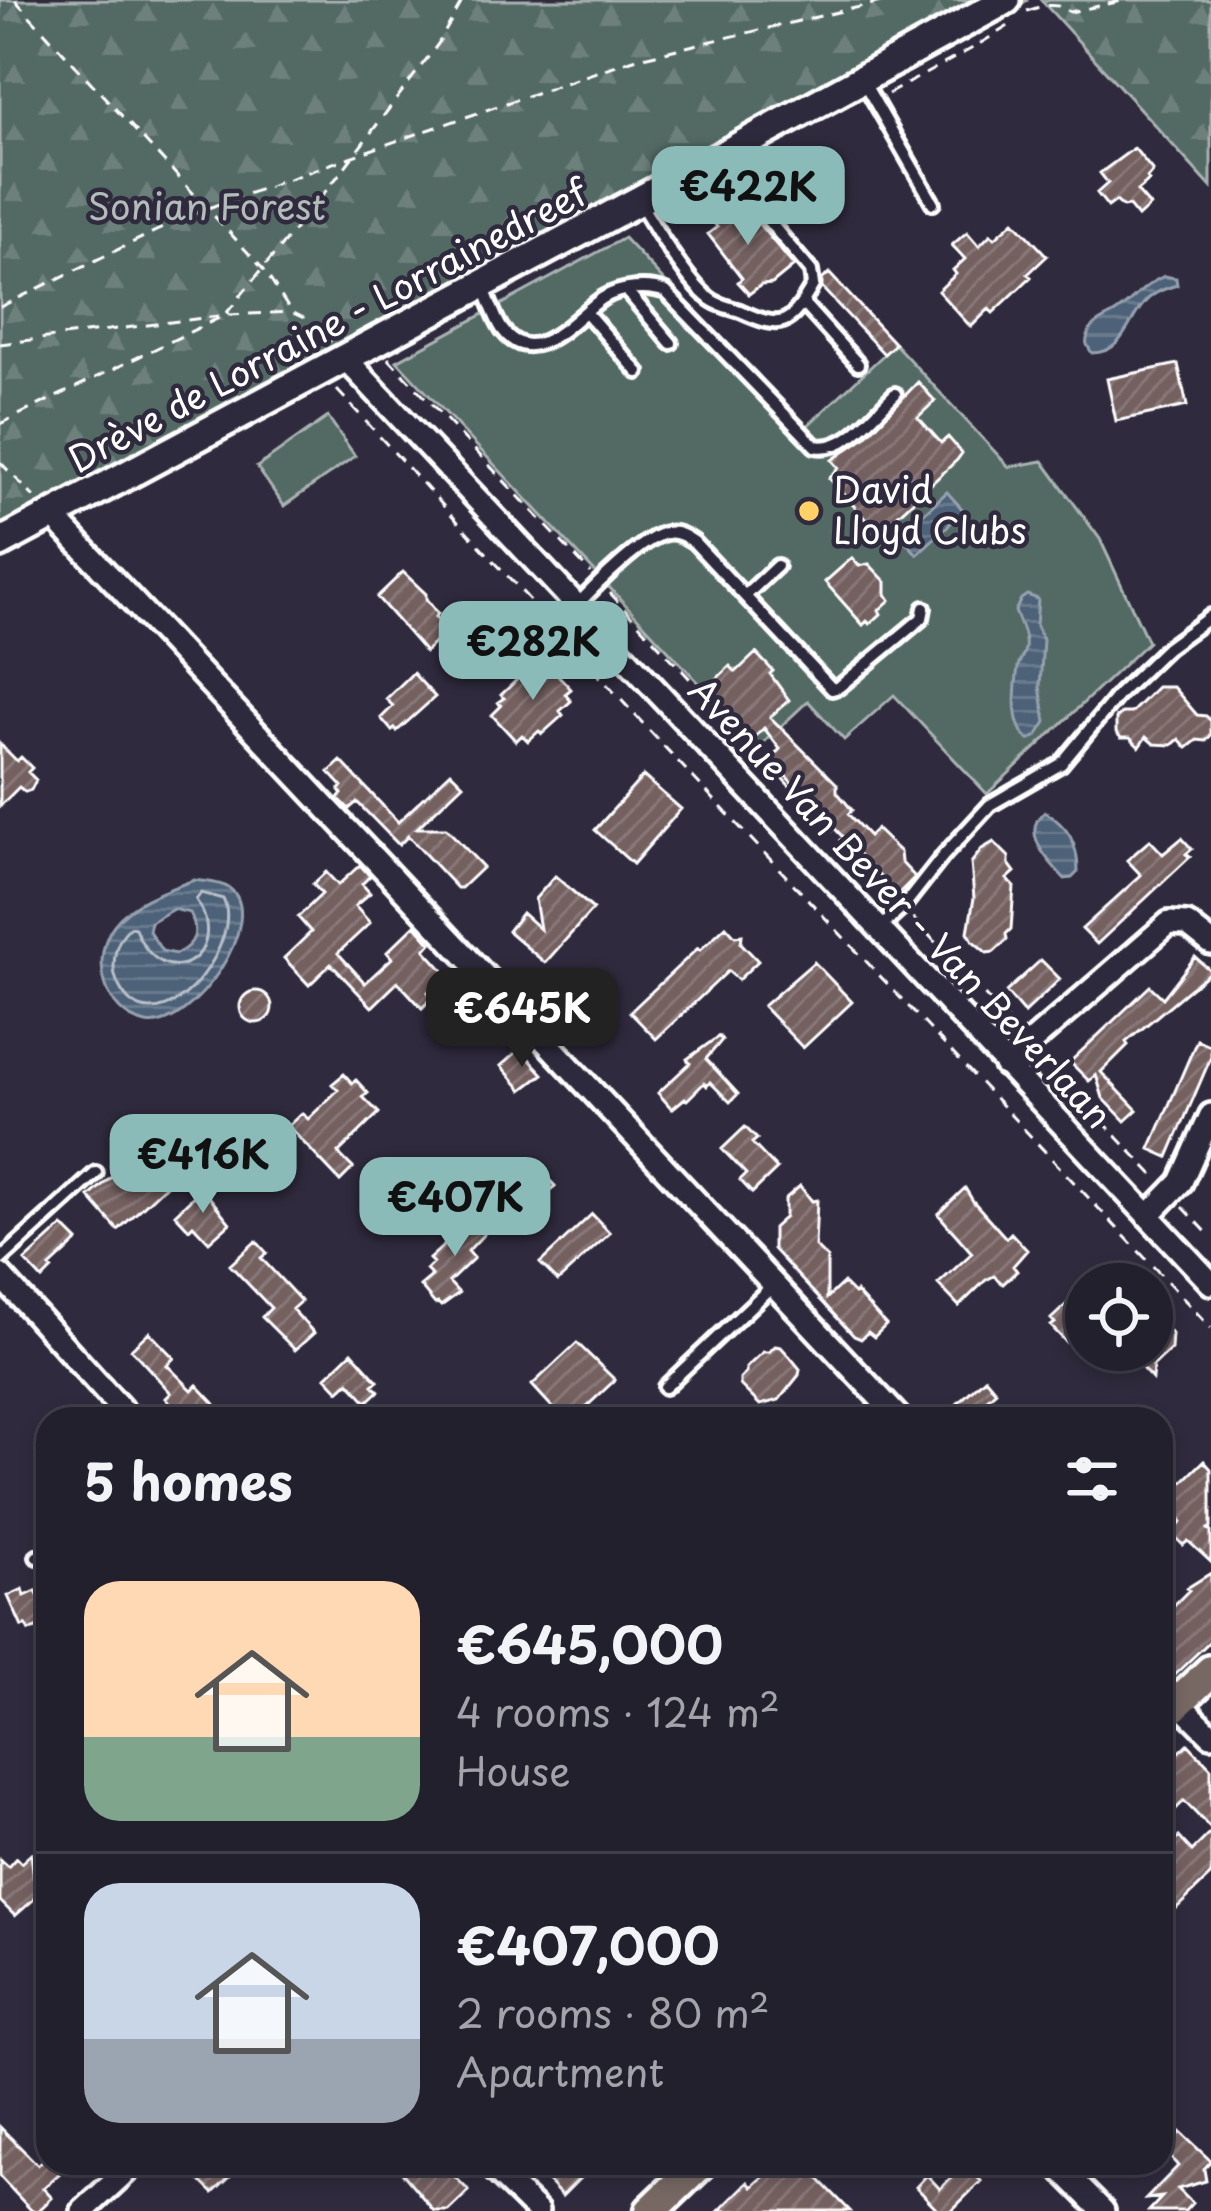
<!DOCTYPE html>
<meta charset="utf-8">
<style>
:root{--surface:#23202e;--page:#2f2d3a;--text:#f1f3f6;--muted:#a3a3aa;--line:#403e4a;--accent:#8bbbb9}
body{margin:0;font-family:"Playpen Sans",sans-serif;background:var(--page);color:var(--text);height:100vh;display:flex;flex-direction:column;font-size:45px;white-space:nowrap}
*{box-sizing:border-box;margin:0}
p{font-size:39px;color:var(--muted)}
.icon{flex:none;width:66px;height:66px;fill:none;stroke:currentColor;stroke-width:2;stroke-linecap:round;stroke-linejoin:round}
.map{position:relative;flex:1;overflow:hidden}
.details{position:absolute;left:36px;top:1407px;width:1137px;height:768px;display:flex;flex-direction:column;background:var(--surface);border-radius:36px;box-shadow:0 6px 18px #0003,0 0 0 3px var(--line)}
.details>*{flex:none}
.fabs{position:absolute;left:1065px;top:1263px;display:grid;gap:24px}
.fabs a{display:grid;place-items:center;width:108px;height:108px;border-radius:50%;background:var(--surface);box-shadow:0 6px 18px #0003,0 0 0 3px var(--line);font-size:60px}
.price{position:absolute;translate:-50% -102px;padding:0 27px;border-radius:24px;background:var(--accent);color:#111;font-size:39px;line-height:78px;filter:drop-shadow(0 3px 6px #0008)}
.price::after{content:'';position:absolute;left:50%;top:72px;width:36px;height:27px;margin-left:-18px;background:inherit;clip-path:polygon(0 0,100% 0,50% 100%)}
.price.selected{background:#222;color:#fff}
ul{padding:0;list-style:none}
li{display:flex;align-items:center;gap:36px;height:300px;padding:0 48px}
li+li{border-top:3px solid var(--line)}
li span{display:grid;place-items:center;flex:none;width:336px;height:240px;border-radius:36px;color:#555}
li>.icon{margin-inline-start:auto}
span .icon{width:144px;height:144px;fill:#fffc;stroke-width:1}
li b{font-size:51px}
h2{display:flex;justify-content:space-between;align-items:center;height:144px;padding:0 48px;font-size:51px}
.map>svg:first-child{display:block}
</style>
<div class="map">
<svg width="1211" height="2211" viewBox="0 0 1211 2211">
<defs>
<pattern id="forest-firs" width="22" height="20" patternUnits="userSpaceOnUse" patternTransform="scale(3)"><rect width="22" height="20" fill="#536964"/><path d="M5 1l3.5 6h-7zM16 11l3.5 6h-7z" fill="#6d807b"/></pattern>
<pattern id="water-rules" width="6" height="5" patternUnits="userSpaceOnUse" patternTransform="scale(3)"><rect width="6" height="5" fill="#4e6279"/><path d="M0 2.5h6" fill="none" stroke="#697a8d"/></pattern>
<pattern id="building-hatch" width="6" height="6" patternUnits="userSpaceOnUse" patternTransform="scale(3)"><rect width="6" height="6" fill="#746061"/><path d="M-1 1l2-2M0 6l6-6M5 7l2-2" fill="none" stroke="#897879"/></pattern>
</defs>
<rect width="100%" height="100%" fill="#2f2a3d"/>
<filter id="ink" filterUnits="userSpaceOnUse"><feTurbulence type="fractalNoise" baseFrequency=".00833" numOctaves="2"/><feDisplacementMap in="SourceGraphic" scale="24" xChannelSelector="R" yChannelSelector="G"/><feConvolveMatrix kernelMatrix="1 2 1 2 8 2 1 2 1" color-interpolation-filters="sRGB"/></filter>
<g filter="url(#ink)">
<path fill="url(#forest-firs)" stroke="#a9b4b2" stroke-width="3" d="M0 0H1028L0 554Z
M1041 0H1211V187Z"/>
<path fill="#536964" stroke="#a9b4b2" stroke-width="3" d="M624 238 803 430 895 344 1009 467 1043 461 1100 539 1148 642 987 794 894 695 844 740 808 701 759 747 397 361Z
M328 417 355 456 284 506 257 467Z"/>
<path fill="url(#water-rules)" stroke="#95a1af" stroke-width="3" fill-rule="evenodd" d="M1164 276 1176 278 1177 285C1167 288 1157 291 1149 298 1128 316 1126 353 1092 353 1087 345 1085 345 1088 335 1093 321 1107 319 1118 311 1136 298 1141 287 1164 276Z
M947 492 964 511 917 554 900 535Z
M1027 595 1038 599 1036 626 1043 640 1040 687 1046 722 1037 736 1029 740C1010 725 1015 689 1018 667 1019 661 1024 655 1025 649 1027 636 1019 623 1015 611L1021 599Z
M1045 812C1068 826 1078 843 1078 872L1072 878 1065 879C1049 862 1019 831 1045 812Z
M194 880C205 882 220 882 229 888 270 917 192 1032 146 1023 103 1014 90 957 114 925 132 901 167 890 194 880ZM173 909 190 913C199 932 196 944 176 954L162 951 149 931 151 922Z"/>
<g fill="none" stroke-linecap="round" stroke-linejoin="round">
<path stroke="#b8c0c9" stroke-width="3" d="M201 893 223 899C243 937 176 1036 131 1002 122 994 115 981 114 969 114 952 117 939 130 927L135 928C163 1001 233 954 196 900Z"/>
</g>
<path fill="url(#building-hatch)" stroke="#fff" stroke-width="3" d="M1134 148 1153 171 1147 178 1149 181 1137 191 1150 206 1138 217 1129 206 1123 207 1116 201 1108 207 1097 193 1108 183 1100 173Z
M735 201 740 207 743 205 794 266 772 284 761 285 749 294 738 282 742 278 708 234 717 227 712 220 718 211Z
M1014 221 1047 256 1028 274 1031 277 993 313 989 309 971 327 938 291 956 274 953 270 965 259 952 245 967 232 979 246 991 234 995 238Z
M829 273 895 344 884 354 822 288V280Z
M1178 364 1187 406 1116 421 1107 379Z
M918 382 935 401 918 417 941 443 948 437 962 453 957 460 878 533 829 478 839 468 832 460 865 437Z
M852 558 859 566 869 564 886 582V594L890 600 879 610 881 614 870 624 867 621 863 625 825 582Z
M403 572 426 594V599L438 614 435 617 448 630 425 652 377 597Z
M756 653 773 671 770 674 789 700 770 717 837 784V792L852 810 848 814 869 836 876 829 900 852 901 862 915 877 897 895 770 759 780 749 764 728 752 740 705 690 730 666 736 672Z
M547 663 571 689 565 694 571 701 560 711 563 715 542 734 539 731 528 741 522 735 516 741 492 715 501 706 498 702 504 698 501 695 526 671 528 674 534 669 537 673Z
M413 673 435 697 397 731 395 728 392 731 381 718 393 706 386 699Z
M1157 687H1173L1197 715 1206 716 1211 721V735L1206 741 1197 740 1187 748 1179 739 1172 745 1154 744 1146 737 1139 747 1130 738H1121L1116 732V718L1122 713H1131Z
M0 744 17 761 21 757 32 768 28 772 36 780 31 790 25 792 19 787 0 806Z
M341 761 398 822 451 772 463 784 417 828H446L483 867 461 888H457L408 836 399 845 357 802 349 809 338 798 342 794 339 790 342 786 329 772Z
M643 776 681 809 633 864 595 830Z
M1182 838 1192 849 1186 854 1190 857 1097 944 1082 929 1141 875 1127 860 1150 840 1163 854Z
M994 842 1009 857V864L1015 872 1007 879 1014 886 1011 929 1006 934 1007 940 994 952 987 953 973 941 968 932 974 898 971 863 982 849Z
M360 865 370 876 362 884 370 893 355 906 370 923 338 953 365 983 392 958 387 952 415 925 431 943 425 950 447 974 428 992 433 997 422 1008 398 982 372 1007 331 964 309 985 284 958 311 932 298 917 322 894 313 884 326 872 338 885Z
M555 876 593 909 545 963 508 931 522 913 540 929 535 899Z
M726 926 735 936 742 935 741 943 758 961 738 980 728 971 656 1039 630 1012 698 948 700 950Z
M1195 957 1211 971 1126 1042 1128 1045 1101 1072 1137 1110 1125 1121 1103 1098 1096 1075 1089 1081 1070 1062 1150 986 1163 998Z
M1041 960 1060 979 1024 1013 1006 992Z
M814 962 852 1002 803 1048 763 1006Z
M240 1007a16 16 0 1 1 32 0a16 16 0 1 1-32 0Z
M468 997 489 1016 469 1035 451 1013Z
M719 1036 722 1040 706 1059 738 1094 730 1102 710 1082 707 1086 704 1083 687 1100 685 1098 672 1109 658 1093 690 1063 687 1059Z
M1197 1040 1211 1046V1057L1168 1157 1150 1149Z
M520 1049 543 1074 522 1090 501 1066Z
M344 1074 352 1083 356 1080 368 1093 363 1097 379 1113 338 1153 353 1168 340 1181 288 1126 302 1113 308 1119 338 1090 332 1084Z
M146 1113 191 1162 118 1230 89 1197 134 1157 117 1139Z
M745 1127 757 1139 752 1143 777 1169 752 1193 740 1180 746 1174 722 1149Z
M531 1161 555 1186 537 1203 512 1177Z
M800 1186 812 1201 817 1200 815 1246 827 1258V1298L843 1283 854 1294 856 1292 886 1325 874 1337 868 1332 861 1339 854 1336 773 1249V1228L785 1217V1199Z
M202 1188 230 1223 209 1242 193 1225 189 1229 175 1214Z
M965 1188 973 1201 1006 1238 1011 1233 1027 1250 1013 1266 1017 1271 1003 1284 994 1276 986 1280 959 1306 938 1284 972 1253 938 1214Z
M485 1208 497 1220 468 1251 474 1258 449 1282 459 1293 441 1306 438 1303 435 1304 420 1286 432 1276 426 1270 433 1263 429 1259Z
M592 1214 610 1233 558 1281 540 1263Z
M63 1226 78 1241 50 1267 52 1269 42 1279 25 1261Z
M256 1241 267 1253 261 1258 301 1301 292 1309 314 1333 295 1350 262 1317 271 1308 230 1265Z
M1086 1286V1322L1066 1342 1051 1326 1055 1323 1051 1319Z
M1152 1314 1172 1334 1171 1349 1153 1366 1152 1379 1125 1350H1152Z
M149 1332 174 1358 167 1365 192 1390 197 1385 214 1403 218 1409 208 1419H185L166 1398 171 1393 131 1349Z
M577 1343 615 1380 584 1409 592 1419H563L532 1385Z
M775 1346 781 1347 791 1358 800 1369 799 1375 779 1400 760 1405 740 1385V1379L746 1373V1368L763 1352H769Z
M352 1352 378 1381 373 1385 379 1391 367 1402 349 1382 339 1391 326 1377Z
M985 1378 996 1391 975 1410 983 1419H941Z
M1204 1461 1211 1469V1527L1208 1529 1211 1532V1562L1188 1541 1183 1545 1171 1533 1182 1522 1162 1502Z
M1211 1573V1640L1172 1677 1161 1666V1618L1189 1590 1187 1588Z
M23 1589 25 1596 36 1591 44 1608 48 1606V1623L29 1631 26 1625 22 1627 8 1596Z
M1188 1744 1211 1768V1829L1184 1801 1176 1809 1161 1795V1770Z
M1211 1832V1875L1161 1923V1894L1171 1885 1161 1875V1839L1169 1847 1179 1837 1192 1851Z
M31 1854 34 1879 39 1888 33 1900 15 1916 0 1901V1860L8 1867 16 1858 21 1863Z
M0 2127 38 2165 46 2157 60 2173 43 2188 52 2198 38 2211H32L0 2177Z
M1180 2132 1211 2161 1204 2169 1206 2181 1178 2189 1192 2203 1185 2211H1149L1162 2197 1146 2199 1178 2166 1162 2147 1174 2134 1177 2136Z
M182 2163H222V2169L230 2177 213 2193Z
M394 2163H441L469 2191 448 2211H434Z
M530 2163H572L583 2175 562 2196Z
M779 2163 788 2173 799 2163H828L816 2176 850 2211H719L748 2182 752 2187Z
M952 2163H971L982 2174 978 2178 981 2181 951 2211H939L916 2187 927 2175 940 2189 958 2170Z"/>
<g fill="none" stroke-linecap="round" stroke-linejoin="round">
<defs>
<path id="service" d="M863 81 933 203
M640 203C655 228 690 287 713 301 721 306 731 308 740 311 782 330 789 327 813 285L811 271 716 159
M483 286C489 299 494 317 502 329 534 373 576 315 603 298 621 287 648 285 666 292L815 446C846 453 874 413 895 394
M626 290 671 343
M803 303 858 364
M586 312 638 372
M745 596 777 566
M577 605C594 587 644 536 667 533 677 531 685 536 694 542L832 689 839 687 922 618 924 608
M880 928 903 907 944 855 990 805 1061 764 1119 694 1167 648 1211 616
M0 1260 96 1173
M665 1387 773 1285
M864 1419 884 1402
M37 1557 48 1551"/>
<path id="minor" d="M344 357 1211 1283
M52 515 900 1419
M1005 1065 1169 923 1187 924 1211 943
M1148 1216 1181 1182 1211 1115
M0 1275 130 1419
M1161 1695 1187 1711 1211 1735
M488 2163 537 2211
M1055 2163 1103 2211
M83 2211 135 2163"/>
<path id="secondary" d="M0 543 716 159 1006 0"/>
<path id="primary" d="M1161 1718 1211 1671
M651 2211 701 2163"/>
</defs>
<use href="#service" stroke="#fff" stroke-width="20"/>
<use href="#minor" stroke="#fff" stroke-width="30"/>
<use href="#secondary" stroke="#fff" stroke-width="36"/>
<use href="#primary" stroke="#fff" stroke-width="39"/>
<path stroke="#fff" stroke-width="3" stroke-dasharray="12 9" stroke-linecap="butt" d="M15 0 264 270 291 312 306 319 331 342
M1027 11 1045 5 1058 6 1070 12 1127 0
M888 94 971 49 1015 22
M0 307 156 231 208 208 350 157 634 59 890 0
M228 315 290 312
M0 344 218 316
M388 358 591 573
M337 390 658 740 1211 1328
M0 424 225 315 338 176 438 44 463 0
M0 462 34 497
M610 593 894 898
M913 918 1017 1030
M1044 1059 1156 1178
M1183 1207 1211 1237"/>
<use href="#service" stroke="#2f2a3d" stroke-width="10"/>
<use href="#minor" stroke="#2f2a3d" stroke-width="21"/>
<use href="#secondary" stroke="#2f2a3d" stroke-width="27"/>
<use href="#primary" stroke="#776864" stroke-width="30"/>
</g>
</g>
<circle fill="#ffd166" stroke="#2f2a3d" stroke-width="4.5" cx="809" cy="511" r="12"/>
<g text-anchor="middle" stroke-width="9" stroke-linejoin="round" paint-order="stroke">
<g font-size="36" fill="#b2bcb9" stroke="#2f2a3d">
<text x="207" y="220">Sonian Forest</text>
</g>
<g font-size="36" fill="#fff" stroke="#2f2a3d">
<text transform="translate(328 326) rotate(-28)" y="13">Drève de Lorraine - Lorrainedreef</text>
<text transform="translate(900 903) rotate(47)" y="13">Avenue Van Bever - Van Beverlaan</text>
</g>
<g font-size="36" fill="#fff" stroke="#2f2a3d" text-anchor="start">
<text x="833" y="503">David<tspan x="833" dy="41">Lloyd Clubs</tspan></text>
</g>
</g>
</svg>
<div class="fabs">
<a><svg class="icon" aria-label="locate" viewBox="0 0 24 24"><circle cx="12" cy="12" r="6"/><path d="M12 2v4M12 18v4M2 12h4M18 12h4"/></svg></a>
</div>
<b class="price" style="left:748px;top:248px">€422K</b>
<b class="price" style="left:533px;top:703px">€282K</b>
<b class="price selected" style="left:522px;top:1070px">€645K</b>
<b class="price" style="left:203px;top:1216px">€416K</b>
<b class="price" style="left:455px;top:1259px">€407K</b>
<section class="details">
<h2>5 homes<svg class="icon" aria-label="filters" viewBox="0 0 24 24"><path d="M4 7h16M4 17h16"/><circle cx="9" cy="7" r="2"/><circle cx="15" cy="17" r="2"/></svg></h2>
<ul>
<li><span style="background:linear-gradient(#ffd9b3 65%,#7fa58c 0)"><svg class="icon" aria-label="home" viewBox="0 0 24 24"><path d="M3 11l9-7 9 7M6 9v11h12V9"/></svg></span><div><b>€645,000</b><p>4 rooms · 124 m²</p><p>House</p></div></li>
<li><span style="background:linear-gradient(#c9d6e8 65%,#9aa5b1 0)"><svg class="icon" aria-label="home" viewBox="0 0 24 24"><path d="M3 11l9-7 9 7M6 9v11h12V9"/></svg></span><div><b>€407,000</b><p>2 rooms · 80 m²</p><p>Apartment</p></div></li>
</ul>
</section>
</div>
